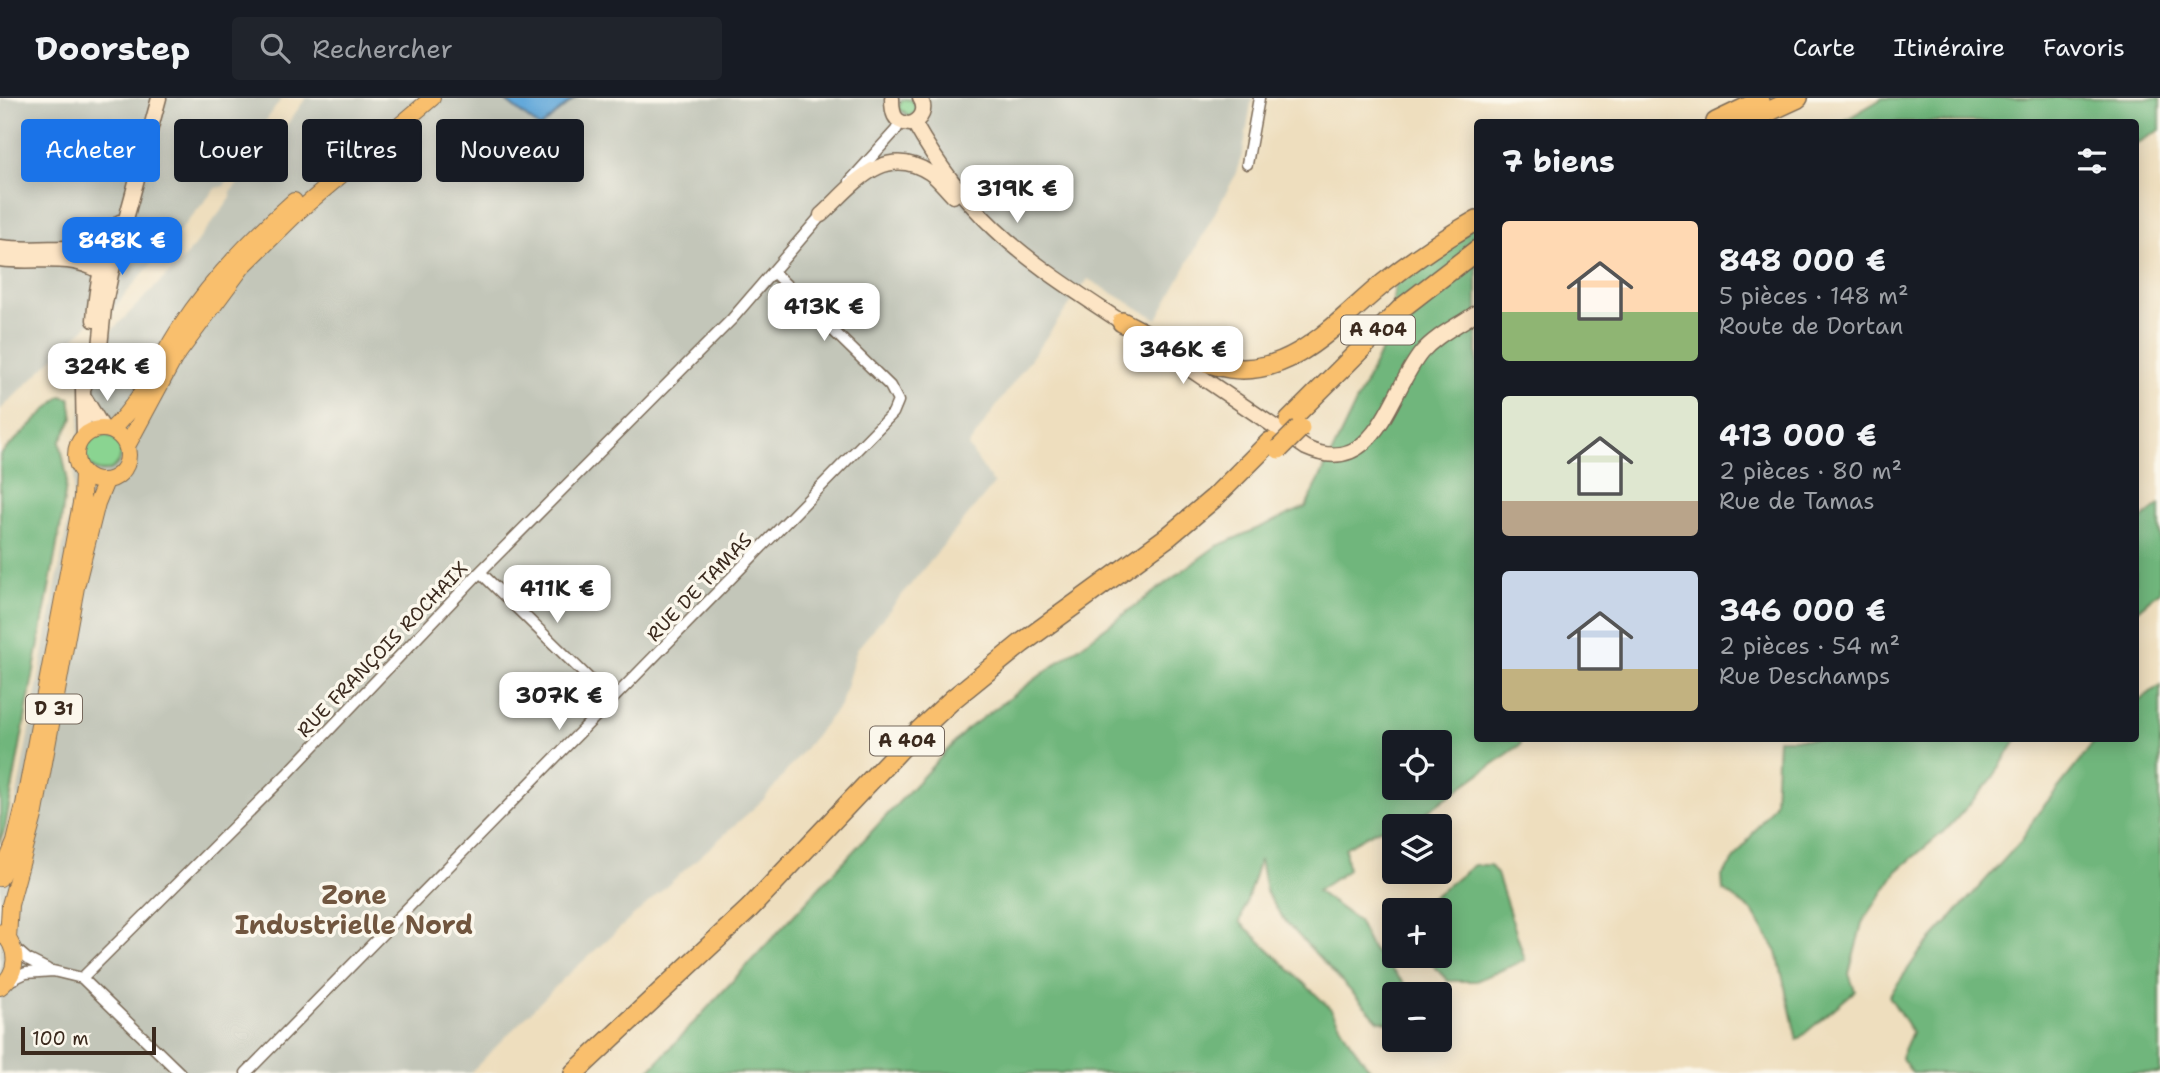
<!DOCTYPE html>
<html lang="fr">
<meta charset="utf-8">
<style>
:root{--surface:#171b24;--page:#20242c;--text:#f1f3f6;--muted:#9ea1a6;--line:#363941;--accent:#1a73e8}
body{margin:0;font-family:"Shantell Sans",sans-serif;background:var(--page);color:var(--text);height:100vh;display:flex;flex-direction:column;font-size:26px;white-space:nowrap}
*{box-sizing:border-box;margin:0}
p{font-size:23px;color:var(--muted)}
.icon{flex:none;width:38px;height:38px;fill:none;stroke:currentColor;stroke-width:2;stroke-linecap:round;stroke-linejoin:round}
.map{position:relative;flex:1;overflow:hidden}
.details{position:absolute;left:1474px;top:21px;width:665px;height:623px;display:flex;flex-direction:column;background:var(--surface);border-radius:7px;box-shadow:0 4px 18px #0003}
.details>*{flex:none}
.top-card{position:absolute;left:21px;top:21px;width:665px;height:63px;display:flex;gap:14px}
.controls{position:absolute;left:1382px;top:632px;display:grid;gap:14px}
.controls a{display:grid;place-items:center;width:70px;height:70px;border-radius:7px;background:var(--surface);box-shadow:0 4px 18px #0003;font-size:35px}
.scale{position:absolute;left:21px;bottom:18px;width:135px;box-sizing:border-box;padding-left:7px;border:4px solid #3b2a1e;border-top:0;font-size:19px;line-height:24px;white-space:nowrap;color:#3b2a1e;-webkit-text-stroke:5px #fbf7ec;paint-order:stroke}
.price{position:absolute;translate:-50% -60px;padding:0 16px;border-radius:14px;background:#fff;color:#222;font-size:23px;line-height:46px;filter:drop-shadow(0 2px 4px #0008)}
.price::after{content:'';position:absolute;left:50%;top:42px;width:21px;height:16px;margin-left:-10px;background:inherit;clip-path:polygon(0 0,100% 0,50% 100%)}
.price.active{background:var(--accent);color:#fff}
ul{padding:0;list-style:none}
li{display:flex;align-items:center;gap:21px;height:175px;padding:0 28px}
li span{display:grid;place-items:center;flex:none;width:196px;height:140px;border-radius:7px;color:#555}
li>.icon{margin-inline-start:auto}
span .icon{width:84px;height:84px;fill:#fffc;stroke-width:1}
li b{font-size:30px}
h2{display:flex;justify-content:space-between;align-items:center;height:84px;padding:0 28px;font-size:30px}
.chip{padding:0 24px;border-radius:7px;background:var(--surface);box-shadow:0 4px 18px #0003;font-size:24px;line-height:63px}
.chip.active{background:var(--accent);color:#fff}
header{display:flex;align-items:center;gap:42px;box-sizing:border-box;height:98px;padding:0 35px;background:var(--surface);border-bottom:2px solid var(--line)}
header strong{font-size:33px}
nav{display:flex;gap:38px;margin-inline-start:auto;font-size:24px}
.search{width:490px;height:63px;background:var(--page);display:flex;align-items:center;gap:18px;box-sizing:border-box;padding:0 24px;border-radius:7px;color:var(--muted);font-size:26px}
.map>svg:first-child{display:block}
</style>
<header>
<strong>Doorstep</strong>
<div class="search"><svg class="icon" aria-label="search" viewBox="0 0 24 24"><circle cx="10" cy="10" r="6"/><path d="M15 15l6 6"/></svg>Rechercher</div>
<nav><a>Carte</a><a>Itinéraire</a><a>Favoris</a></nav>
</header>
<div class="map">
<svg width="2160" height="975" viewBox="0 0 2160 975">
<rect width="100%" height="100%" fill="#fbf7ec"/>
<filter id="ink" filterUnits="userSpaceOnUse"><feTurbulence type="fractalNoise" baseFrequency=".0143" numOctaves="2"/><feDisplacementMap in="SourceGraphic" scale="14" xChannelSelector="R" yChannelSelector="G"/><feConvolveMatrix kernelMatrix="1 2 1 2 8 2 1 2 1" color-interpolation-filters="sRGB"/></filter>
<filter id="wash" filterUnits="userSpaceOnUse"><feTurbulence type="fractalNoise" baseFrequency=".00686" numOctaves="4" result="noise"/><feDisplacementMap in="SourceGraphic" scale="28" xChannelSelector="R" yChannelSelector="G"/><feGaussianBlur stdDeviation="1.57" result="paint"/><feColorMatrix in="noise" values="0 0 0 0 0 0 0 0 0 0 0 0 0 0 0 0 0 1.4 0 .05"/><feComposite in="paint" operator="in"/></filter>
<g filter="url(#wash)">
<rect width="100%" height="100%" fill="#eedebe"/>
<path fill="#c3c6b9" d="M0 0H282L244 54 224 88 216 90 105 220 93 219 88 227 0 312Z
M306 0H1252L1243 54 1234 80 1157 221 1088 181 968 348 994 386 857 551 841 606 764 701 562 882 470 975H0V757L11 730 72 402 86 261 106 238 187 157 231 100V93L260 64Z"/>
<path fill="#8ad491" stroke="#627f58" stroke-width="2" d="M905 1 911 2 916 9 915 15 907 19 906 15 898 11 901 4Z
M85 355a18 18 0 1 1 36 0a18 18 0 1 1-36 0Z"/>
<path fill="#6fb67b" stroke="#55704c" stroke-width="2" fill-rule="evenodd" d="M1883 0H2160V32L2135 46V24H1842Z
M1477 111V640L1522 641 1520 647 1418 720 1377 732 1345 750 1348 772 1317 793 1358 823 1372 851 1414 896H1395V921L1390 925 1378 922 1284 822 1266 794 1260 761 1240 824 1331 911 1350 944 1373 975H647L966 632 1215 449 1306 409 1388 238 1395 187ZM1395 644H1440V690H1395Z
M61 298 70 300 73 320 60 344 67 379 61 425 5 730 0 745V357Z
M2160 407V493L2135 514V427Z
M2160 587V975H1912L1901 959 1912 934 1889 898 1920 854 2022 742 2035 719 2080 663 2096 641 2135 640V606Z
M1778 641H2017L1992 681 1950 728 1897 773 1862 825 1849 876 1855 893 1797 942 1777 854 1752 813 1723 792 1722 778 1775 705Z
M1474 767H1490L1497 776 1525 862 1476 883H1448L1424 858H1440V812H1416Z"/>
<path fill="#64a9da" stroke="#506a7c" stroke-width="2" d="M502 0H575L540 30Z"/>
</g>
<g filter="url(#ink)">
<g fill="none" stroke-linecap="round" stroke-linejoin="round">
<defs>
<path id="street" d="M1247 66 1259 0
M850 83 896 32 900 24
M480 474 612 603
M12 848 27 861 47 871
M82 880 288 675 480 474 732 221 824 114
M7 884 26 875 39 874 53 873 82 880 180 975
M246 975 893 315 898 303 890 288 773 174"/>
<path id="secondary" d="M892 0C892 14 893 25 910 26 922 22 927 11 920 0
M914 25C936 64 962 100 995 131 1035 169 1083 198 1129 229
M821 117C853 88 883 44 930 75 938 80 945 90 953 98
M0 149C36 154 71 146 107 153
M0 161C35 166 67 155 99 173
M94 222C96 186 103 156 120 124
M1163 253 1306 350C1376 382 1390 293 1421 255 1436 237 1458 228 1477 214
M84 299 103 330
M84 338 83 291 100 249 104 210 111 176 159 0"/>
<path id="primary" d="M76 357a26 26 0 1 1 52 0a26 26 0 1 1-52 0Z
M111 332C142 303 157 265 180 230 211 182 251 141 294 103
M127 348 174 261 243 168 300 112 432 0
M0 780 15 744 24 707 82 400 83 375
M8 841 10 807 35 714 76 489 97 405 106 383
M0 889C19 874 19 851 2 834"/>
<path id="highway" d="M1716 24 1760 3
M1746 24 1798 0
M1122 224C1156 241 1192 264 1230 270 1294 279 1339 221 1384 185 1413 162 1445 140 1477 122
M1289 323 1403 209 1477 152
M574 975 749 811 906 645 953 601 1022 545 1169 438 1214 400 1270 344"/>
</defs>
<use href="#street" stroke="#7a6956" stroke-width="13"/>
<use href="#secondary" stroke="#7a6956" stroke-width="17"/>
<use href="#primary" stroke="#7a6956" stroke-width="18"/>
<use href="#highway" stroke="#7a6956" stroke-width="22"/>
<use href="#street" stroke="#fff" stroke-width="10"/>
<use href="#secondary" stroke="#fde5c5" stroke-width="14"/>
<use href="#primary" stroke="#f9bf6d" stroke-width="16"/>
<use href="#highway" stroke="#f9bf6d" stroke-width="19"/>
<defs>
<path id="highway-bridge" d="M1279 351 1300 330"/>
</defs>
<use href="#highway-bridge" stroke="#7a6956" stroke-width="22" stroke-linecap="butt"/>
<use href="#highway-bridge" stroke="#f9bf6d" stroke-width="19"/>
</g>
</g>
<g text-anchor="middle" stroke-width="7" stroke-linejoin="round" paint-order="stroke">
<g fill="#fbf7ec" stroke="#75685c" stroke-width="2">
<rect x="1341" y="217.5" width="74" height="29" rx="5"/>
<rect x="26" y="596.5" width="56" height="29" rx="5"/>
<rect x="870" y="628.5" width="74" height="29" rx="5"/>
</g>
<g font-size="18" font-weight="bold" fill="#3b2a1e">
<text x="1378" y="238">A 404</text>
<text x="54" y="617">D 31</text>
<text x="907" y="649">A 404</text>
</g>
<g font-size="19" fill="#3b2a1e" stroke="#fbf7ec">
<text transform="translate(699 489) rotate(-46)" y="7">RUE DE TAMAS</text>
<text transform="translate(382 551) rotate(-46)" y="7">RUE FRANÇOIS ROCHAIX</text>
</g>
<g font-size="26" font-weight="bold" fill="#71563f" stroke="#fbf7ec">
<text x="354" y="806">Zone<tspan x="354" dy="30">Industrielle Nord</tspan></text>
</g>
</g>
</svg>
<div class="controls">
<a><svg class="icon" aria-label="locate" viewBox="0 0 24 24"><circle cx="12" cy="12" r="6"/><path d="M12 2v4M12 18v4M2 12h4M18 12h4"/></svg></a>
<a><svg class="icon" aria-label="layers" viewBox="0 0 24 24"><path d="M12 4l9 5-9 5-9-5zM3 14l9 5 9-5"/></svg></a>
<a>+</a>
<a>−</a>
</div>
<div class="scale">100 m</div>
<b class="price" style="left:1017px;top:127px">319K €</b>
<b class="price active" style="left:122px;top:179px">848K €</b>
<b class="price" style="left:824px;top:245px">413K €</b>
<b class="price" style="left:1183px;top:288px">346K €</b>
<b class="price" style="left:107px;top:305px">324K €</b>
<b class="price" style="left:557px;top:527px">411K €</b>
<b class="price" style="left:559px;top:634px">307K €</b>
<div class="top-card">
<a class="chip active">Acheter</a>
<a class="chip">Louer</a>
<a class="chip">Filtres</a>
<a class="chip">Nouveau</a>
</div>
<section class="details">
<h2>7 biens<svg class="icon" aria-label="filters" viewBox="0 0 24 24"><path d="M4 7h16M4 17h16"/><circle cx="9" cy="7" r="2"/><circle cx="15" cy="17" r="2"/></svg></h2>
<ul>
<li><span style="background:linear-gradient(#ffd9b3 65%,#8fb573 0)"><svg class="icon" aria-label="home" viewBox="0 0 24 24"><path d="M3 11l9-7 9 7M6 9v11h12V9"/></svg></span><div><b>848 000 €</b><p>5 pièces · 148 m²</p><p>Route de Dortan</p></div></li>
<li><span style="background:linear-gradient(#dfe7d0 75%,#b9a48a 0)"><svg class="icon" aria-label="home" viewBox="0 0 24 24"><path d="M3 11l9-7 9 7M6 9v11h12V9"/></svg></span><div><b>413 000 €</b><p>2 pièces · 80 m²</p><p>Rue de Tamas</p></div></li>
<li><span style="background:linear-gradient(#c9d6e8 70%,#c2b280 0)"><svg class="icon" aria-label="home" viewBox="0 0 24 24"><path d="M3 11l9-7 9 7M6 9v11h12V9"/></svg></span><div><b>346 000 €</b><p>2 pièces · 54 m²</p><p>Rue Deschamps</p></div></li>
</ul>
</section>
</div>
